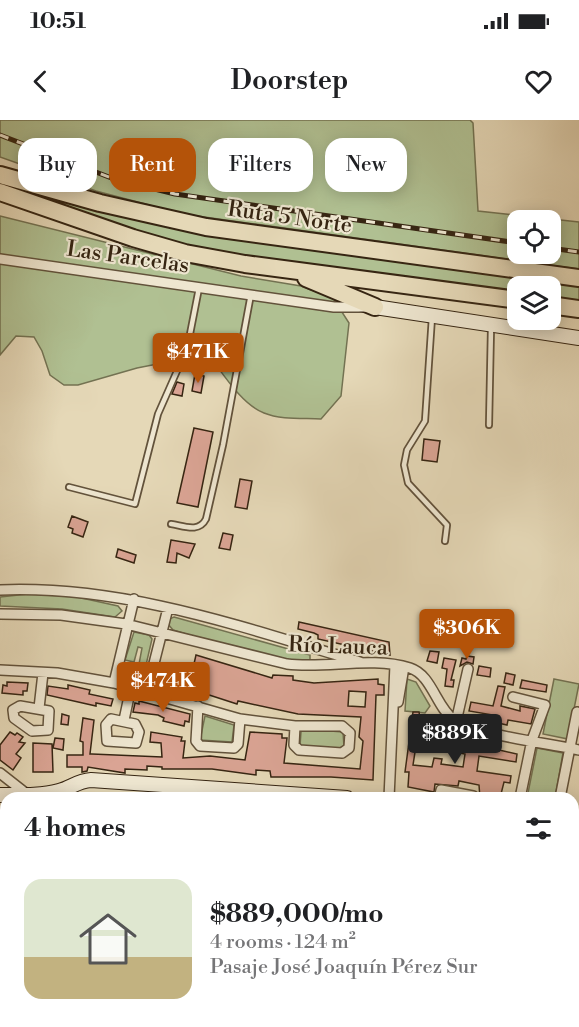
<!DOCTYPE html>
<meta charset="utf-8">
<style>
:root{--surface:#fff;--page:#f2f2f2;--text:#202124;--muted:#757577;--line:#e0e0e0;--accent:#b45309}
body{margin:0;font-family:"Libre Bodoni",serif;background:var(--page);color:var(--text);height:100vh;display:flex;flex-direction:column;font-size:22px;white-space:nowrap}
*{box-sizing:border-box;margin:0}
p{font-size:20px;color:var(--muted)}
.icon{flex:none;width:33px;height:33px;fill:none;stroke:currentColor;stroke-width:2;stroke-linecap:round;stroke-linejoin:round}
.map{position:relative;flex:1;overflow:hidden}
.drawer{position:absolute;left:0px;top:672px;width:579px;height:236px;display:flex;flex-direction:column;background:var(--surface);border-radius:18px 18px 0 0;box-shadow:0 3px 15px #0003}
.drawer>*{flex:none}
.banner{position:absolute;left:18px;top:18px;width:543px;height:54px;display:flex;gap:12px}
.controls{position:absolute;left:507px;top:90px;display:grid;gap:12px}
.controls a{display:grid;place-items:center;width:54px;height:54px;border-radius:12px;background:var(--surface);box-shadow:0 3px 15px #0003;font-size:30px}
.price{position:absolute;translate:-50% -51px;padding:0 14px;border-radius:6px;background:var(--accent);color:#fff;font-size:20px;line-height:39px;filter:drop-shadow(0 2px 3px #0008)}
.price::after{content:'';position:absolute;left:50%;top:36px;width:18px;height:14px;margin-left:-9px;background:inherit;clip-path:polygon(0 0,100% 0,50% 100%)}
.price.selected{background:#222;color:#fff}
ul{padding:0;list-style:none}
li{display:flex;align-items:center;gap:18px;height:150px;padding:0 24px}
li+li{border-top:2px solid var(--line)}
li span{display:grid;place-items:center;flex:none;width:168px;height:120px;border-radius:18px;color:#555}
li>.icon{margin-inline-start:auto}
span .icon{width:72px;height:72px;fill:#fffc;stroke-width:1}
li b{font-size:26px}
h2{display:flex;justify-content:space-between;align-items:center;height:72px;padding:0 24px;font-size:26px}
.chip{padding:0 21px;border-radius:18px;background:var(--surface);box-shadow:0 3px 15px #0003;font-size:21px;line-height:54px}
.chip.selected{background:var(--accent);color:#fff}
.status{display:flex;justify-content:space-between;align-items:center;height:42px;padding:0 30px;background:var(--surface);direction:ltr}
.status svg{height:16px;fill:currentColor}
header{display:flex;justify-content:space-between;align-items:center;height:78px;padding:0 24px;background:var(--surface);font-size:27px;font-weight:600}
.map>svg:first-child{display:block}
</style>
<div class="status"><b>10:51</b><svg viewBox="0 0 49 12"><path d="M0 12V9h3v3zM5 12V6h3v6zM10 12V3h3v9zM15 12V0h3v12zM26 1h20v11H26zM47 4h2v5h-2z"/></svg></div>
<header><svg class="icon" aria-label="back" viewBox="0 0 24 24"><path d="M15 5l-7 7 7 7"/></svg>Doorstep<svg class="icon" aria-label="heart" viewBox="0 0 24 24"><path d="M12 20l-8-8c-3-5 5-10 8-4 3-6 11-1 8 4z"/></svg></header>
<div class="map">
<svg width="579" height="907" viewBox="0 0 579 907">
<rect width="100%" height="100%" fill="#e5d8b7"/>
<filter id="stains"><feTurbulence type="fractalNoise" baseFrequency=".00333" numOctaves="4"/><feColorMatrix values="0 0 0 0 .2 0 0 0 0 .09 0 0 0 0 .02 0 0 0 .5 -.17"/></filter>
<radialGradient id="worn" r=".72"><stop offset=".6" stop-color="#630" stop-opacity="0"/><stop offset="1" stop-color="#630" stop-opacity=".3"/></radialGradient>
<path fill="#b0c092" stroke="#737252" stroke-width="1.5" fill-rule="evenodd" d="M0 0H470L473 3 478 91 579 102V149L183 94 96 71 0 37ZM518 100H550V134H518Z
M0 61 64 79 579 165V183L551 179 550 166H518L517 174 241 137 168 122 0 65Z
M0 96 241 156 301 166 333 178 349 203 341 276 321 299C303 298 281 300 264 293 241 284 222 252 208 234L137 248 78 265H64L50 255 42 231 34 217 16 216 0 235Z
M28 474 77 477 118 486 122 491 115 497 62 489 0 486V477Z
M174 497 310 535V544L251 534 173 510 168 504 169 499Z
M134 512 149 515 152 519 146 545 139 544 142 528 138 527 134 542 125 540Z
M122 547 144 552 140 560 121 556Z
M407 559 416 562 430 586 425 593 405 591Z
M554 559 579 564 568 619 543 614Z
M205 596 234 605 232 622 200 620Z
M304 609 343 612 344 627 339 629 300 626 301 612Z
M537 628 563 633 555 678H527Z
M0 814H6V844H0Z
M573 874 579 875V902L573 901Z"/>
<path fill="#daa494" stroke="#362512" stroke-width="1.5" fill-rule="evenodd" d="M195 254 204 256 201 273 192 271Z
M177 262 184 264 182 276 172 274Z
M194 308 213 312 198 387 177 383Z
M424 319 440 321 437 342 422 340Z
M240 359 252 361 247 389 235 387Z
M72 396 88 402 83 417 72 413 73 409 68 407Z
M223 413 233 415 230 430 219 428Z
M171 420 195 424 189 438 177 433 176 443 167 442Z
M118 429 136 435 134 443 116 437Z
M299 502 389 522 390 535 318 519V515L314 513 298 509Z
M430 531 439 532 437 543 427 541Z
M196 535 272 558 273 555 293 556V560L314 563 378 559V564L384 565V575H376L373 660 331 657H271L270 651 256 650V655L212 649H162V647L147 646V650L125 649V653L88 647 87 651 82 652V647H67V635H83V622L80 621 83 598 94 600 90 634H92L162 637 161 623 150 622 151 612 182 617 181 621H185L183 638 210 636 245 640 250 612 282 614V618H287L284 643 360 649 363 621 359 617 361 597 298 594 238 581 237 584 203 573 204 570 189 565 159 558 161 550 191 557ZM349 571 366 572 365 587 348 586Z
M467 536 474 537 473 544 467 542 460 546 462 538 466 539Z
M444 538 456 540 451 560H454L453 567 445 566 447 549 442 548Z
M479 546 491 548 490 557 477 555Z
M506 553 515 555 513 565 504 563Z
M522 560 547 565 546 572 520 568Z
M7 562 28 563 27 571H23V575L2 573 3 565 7 566Z
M68 565 90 570 89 574 113 579 111 586 96 583V586L47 575 48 566 68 569Z
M498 566 505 567 501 586 520 591V586L535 589 531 604 508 600 507 605 498 603 499 596 469 591 471 582 493 586Z
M139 581 190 594 189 602 185 601 184 606 163 601 164 598 158 595 133 592 135 583 139 584Z
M413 592H419L421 604 441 609 439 619 418 613 413 645 432 647 434 638 442 639 441 644 463 647 465 634 445 630 447 618 517 634 516 642 479 636 477 651 511 656 510 663 504 662 500 678H480L479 665 459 661 458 666 435 664 434 672 408 667 409 652H405Z
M62 594 69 596 68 605 61 604Z
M10 612 15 615 17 613 23 617 19 622 25 623 16 634 21 638 13 650 0 640V625Z
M55 618 64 619 63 630 53 628Z
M33 623 52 624 53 652H33Z"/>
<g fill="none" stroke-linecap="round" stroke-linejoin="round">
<defs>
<path id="lane" d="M432 197 425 301 407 330 404 345 408 363 447 405 445 421
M489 305 491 208
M69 367 135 384 158 294 177 251 190 214 199 168
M171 404C184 406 199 413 206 399L223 325 251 174
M0 751 6 758"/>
<path id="street" d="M0 139 334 187H366
M0 470C124 465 242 507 360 542
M0 494 61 495 126 504 287 544C327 549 371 536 410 548 432 555 436 587 454 600 473 614 552 624 579 630
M0 550 57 553 114 563 240 599 295 606H342L350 613 349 628 342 633 299 630 294 625 295 606
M114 563 134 479
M147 571 168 488
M513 577 545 585 532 620 520 678
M398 582 404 547
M20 586 49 591 48 610 32 611 14 598 13 590Z
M198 586 196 621 200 626 234 628 238 624 240 599
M39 588 43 553
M111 599 135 604 139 612 136 623 107 621 106 605Z
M124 600 131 567
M456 602 468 549
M0 653 28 675
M63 670 73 678
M389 678 395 545
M439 678 441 670 473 676V678
M560 678 577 592 579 593
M573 788 579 790
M573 871 579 872
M566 902 579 905
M373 907V902
M486 907 487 902
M503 907 504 902"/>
<path id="secondary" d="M375 187 579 218
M0 675C20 675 40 676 59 671 71 668 77 661 91 660L347 678
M573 720 579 721"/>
<path id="highway" d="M0 55 100 83 206 107 579 158
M0 72 133 118 185 133 245 144 518 180
M306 158 375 187
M550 185 579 189"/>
</defs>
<use href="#lane" stroke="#62523b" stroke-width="8"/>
<use href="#street" stroke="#62523b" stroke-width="12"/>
<use href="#secondary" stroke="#362512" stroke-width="16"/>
<use href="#highway" stroke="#362512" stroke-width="20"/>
<use href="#lane" stroke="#eee6d0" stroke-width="4.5"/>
<use href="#street" stroke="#eee6d0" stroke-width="9"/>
<use href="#secondary" stroke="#eee6d0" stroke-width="14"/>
<use href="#highway" stroke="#e5d8b7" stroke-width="16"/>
<defs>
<path id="rail" d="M0 15 114 59 175 74 518 123
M550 128 579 132"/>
</defs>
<use href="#rail" stroke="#362512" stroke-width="5"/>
<use href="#rail" stroke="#eee6d0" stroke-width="3" stroke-dasharray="9" stroke-linecap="butt"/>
</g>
<g text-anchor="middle" stroke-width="4.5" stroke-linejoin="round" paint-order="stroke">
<g font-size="22" fill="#362512" stroke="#eee6d0">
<text transform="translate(290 96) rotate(8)" y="8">Ruta 5 Norte</text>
<text transform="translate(128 136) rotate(8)" y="8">Las Parcelas</text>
<text transform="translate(338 525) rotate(2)" y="8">Río Lauca</text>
</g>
</g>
<rect width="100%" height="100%" filter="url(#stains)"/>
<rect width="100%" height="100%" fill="url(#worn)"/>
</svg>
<div class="controls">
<a><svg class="icon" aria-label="locate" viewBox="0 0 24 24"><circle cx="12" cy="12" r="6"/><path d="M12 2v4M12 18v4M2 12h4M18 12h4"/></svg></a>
<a><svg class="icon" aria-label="layers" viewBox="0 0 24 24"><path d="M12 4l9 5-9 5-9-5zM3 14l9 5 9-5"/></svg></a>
</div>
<b class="price" style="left:198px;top:264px">$471K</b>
<b class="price" style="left:467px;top:540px">$306K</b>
<b class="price" style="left:163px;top:593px">$474K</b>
<b class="price selected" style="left:455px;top:645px">$889K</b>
<div class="banner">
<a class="chip">Buy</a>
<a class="chip selected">Rent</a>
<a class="chip">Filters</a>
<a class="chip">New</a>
</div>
<section class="drawer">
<h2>4 homes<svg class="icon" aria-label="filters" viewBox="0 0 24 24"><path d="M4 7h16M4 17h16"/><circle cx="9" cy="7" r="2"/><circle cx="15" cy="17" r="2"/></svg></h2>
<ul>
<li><span style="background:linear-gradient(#dfe7d0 65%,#c2b280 0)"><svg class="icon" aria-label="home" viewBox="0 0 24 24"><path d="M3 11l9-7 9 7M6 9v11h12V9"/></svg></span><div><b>$889,000/mo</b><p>4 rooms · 124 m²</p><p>Pasaje José Joaquín Pérez Sur</p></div></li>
</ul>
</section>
</div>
